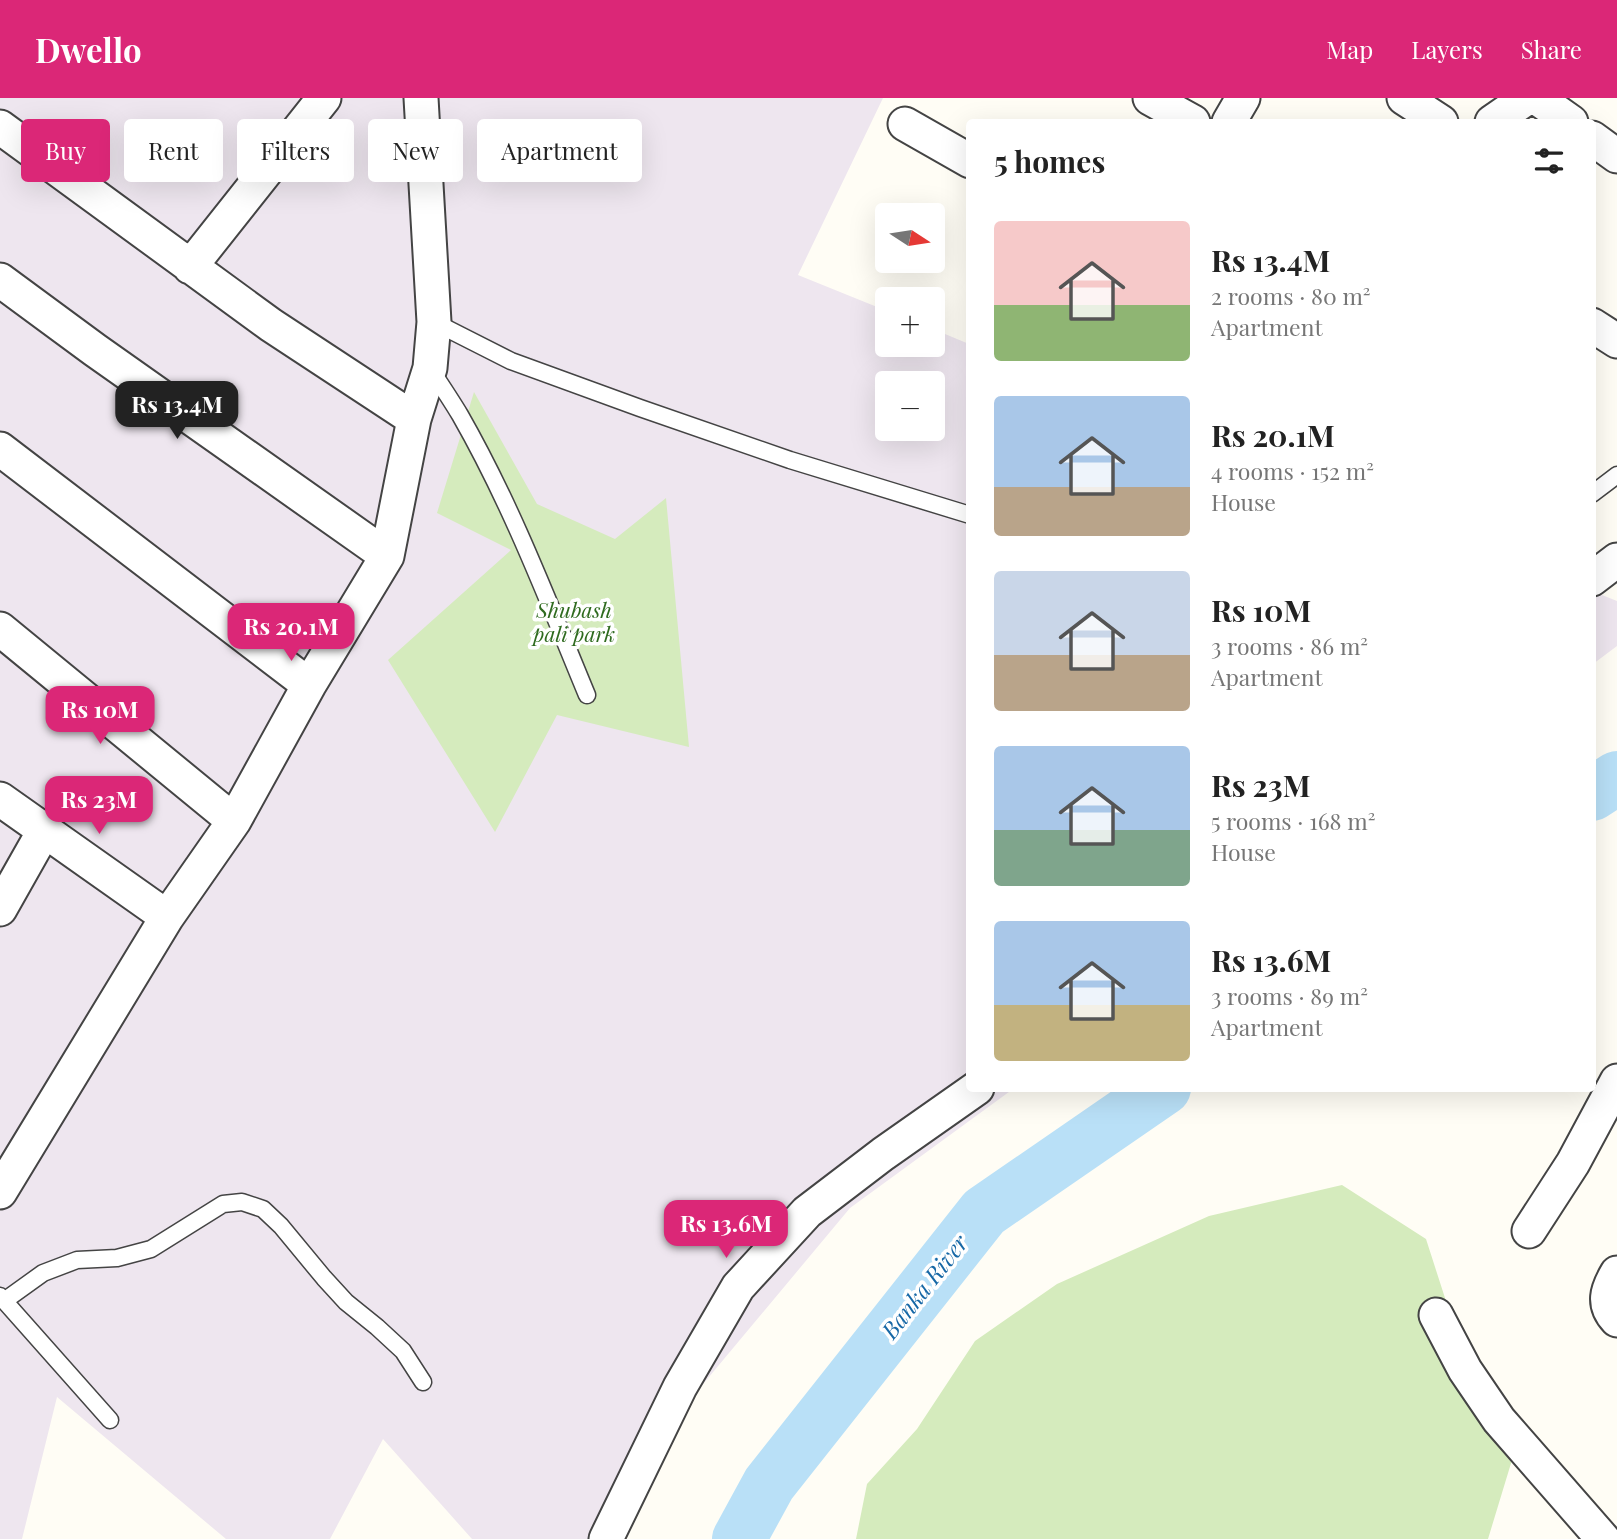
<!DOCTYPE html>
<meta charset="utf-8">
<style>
:root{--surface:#fff;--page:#f6f6f6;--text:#222;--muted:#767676;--accent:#db2777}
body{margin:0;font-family:"Playfair Display",serif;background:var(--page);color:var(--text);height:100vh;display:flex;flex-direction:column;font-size:26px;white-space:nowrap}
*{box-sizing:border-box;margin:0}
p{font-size:23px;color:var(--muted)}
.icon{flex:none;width:38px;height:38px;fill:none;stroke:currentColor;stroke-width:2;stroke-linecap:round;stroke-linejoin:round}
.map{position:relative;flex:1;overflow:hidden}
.sheet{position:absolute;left:966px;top:21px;width:630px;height:973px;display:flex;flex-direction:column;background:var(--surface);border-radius:7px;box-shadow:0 7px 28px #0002}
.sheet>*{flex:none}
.top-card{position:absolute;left:21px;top:21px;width:665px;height:63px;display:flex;gap:14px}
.needle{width:46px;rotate:102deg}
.tools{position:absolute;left:875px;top:105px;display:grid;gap:14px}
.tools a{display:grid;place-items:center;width:70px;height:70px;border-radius:7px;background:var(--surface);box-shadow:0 7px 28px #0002;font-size:35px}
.price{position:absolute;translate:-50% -60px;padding:0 16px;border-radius:14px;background:var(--accent);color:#fff;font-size:23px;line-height:46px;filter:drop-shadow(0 2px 4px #0008)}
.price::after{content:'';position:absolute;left:50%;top:42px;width:21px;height:16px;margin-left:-10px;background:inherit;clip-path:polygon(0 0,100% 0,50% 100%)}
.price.active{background:#222;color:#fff}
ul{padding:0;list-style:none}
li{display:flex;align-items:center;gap:21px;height:175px;padding:0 28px}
li span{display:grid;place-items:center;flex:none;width:196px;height:140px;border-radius:7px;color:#555}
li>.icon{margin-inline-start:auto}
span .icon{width:84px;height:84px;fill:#fffc;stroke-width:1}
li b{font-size:30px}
h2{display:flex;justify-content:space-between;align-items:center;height:84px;padding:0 28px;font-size:30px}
.chip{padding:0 24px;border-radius:7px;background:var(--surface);box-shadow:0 7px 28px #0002;font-size:24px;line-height:63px}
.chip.active{background:var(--accent);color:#fff}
header{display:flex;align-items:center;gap:42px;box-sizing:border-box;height:98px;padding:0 35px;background:var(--accent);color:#fff}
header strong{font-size:33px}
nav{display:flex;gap:38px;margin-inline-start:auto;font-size:24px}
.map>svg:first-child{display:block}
</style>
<header>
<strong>Dwello</strong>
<nav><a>Map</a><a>Layers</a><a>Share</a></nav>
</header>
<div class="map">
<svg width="1617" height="1441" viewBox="0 0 1617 1441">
<rect width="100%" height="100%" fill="#fffdf5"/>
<path fill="#eee6ef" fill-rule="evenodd" d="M0 0H883L798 177 887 213V247H933V231L969 246 970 990 1013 991 850 1110 618 1388 597 1441H472L383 1341 330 1441H226L57 1299 22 1441H0ZM887 285H933V331H887Z
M1592 493 1617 503V548L1593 566Z"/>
<path fill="#d5ebbd" d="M474 294 537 406 615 441 666 400 689 649 557 617 495 734 388 562 511 452 437 415Z
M1342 1087 1426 1141 1454 1228 1512 1362 1488 1441H856L867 1386 917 1331 975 1243 1057 1186 1209 1118Z"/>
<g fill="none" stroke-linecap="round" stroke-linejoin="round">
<path stroke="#b9e0f7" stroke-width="54" d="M1592 696 1617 680
M739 1441 769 1386 984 1114 1164 990"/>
<defs>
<path id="service" d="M434 224 511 263 640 310 790 362 970 417
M431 272C441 287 451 302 460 317 511 406 548 503 587 597
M1592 396 1617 377
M0 1198 110 1322
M4 1203 43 1175 77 1162 117 1160 151 1151 223 1106 242 1104 263 1111 281 1128 324 1180 346 1204 377 1229 403 1253 423 1284"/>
<path id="minor" d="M1150 0 1193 24
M1404 0 1441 24
M1537 0 1571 24
M1229 24 1243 0
M1492 24 1527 0
M905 26 970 63
M0 29 271 227 414 321
M1592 40 1617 58
M190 169 324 0
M0 182 95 252 387 458
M1592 227 1617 243
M0 351 309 587
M1592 481 1617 462
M0 531 234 723
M0 701 167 819
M0 811 44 733
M0 1094 167 819 234 723 309 587 387 458 414 321 430 270 434 224 421 0
M1529 1133 1573 1065 1617 983
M1617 1175C1607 1192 1602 1206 1617 1222
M1436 1217 1465 1272 1499 1322 1603 1441
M606 1441 680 1289 738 1189 807 1114 883 1056 977 990"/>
</defs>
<use href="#service" stroke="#444" stroke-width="19"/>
<use href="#minor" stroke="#444" stroke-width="37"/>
<use href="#service" stroke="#fff" stroke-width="16"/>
<use href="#minor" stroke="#fff" stroke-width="33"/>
</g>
<g text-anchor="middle" stroke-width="7" stroke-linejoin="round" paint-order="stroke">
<g font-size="21" font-style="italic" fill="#2f6b1f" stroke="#fff">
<text x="574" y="520">Shubash<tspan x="574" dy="24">pali park</tspan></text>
</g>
<g font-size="23" font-style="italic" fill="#1768a6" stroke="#fff">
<text transform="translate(925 1189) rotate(-52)" y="8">Banka River</text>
</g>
</g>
</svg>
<div class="tools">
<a><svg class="needle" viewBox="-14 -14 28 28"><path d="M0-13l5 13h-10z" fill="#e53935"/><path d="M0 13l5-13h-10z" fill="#767676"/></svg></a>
<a>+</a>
<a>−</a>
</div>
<b class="price active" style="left:177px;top:343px">Rs 13.4M</b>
<b class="price" style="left:291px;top:565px">Rs 20.1M</b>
<b class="price" style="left:100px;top:648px">Rs 10M</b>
<b class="price" style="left:99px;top:738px">Rs 23M</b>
<b class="price" style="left:726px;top:1162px">Rs 13.6M</b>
<div class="top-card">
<a class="chip active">Buy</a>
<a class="chip">Rent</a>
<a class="chip">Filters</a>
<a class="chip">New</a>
<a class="chip">Apartment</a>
</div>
<section class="sheet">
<h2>5 homes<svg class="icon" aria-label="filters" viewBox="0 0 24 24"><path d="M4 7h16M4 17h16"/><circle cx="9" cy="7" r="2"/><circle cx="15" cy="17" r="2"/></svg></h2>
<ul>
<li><span style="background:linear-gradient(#f6c9c9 60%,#8fb573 0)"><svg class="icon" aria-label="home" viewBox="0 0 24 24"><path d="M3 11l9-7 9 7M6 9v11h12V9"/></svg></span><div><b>Rs 13.4M</b><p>2 rooms · 80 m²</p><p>Apartment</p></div></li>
<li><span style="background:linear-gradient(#a9c7e8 65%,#b9a48a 0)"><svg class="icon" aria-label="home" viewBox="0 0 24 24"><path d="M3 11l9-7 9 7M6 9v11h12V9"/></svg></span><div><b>Rs 20.1M</b><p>4 rooms · 152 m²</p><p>House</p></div></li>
<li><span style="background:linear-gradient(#c9d6e8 60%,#b9a48a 0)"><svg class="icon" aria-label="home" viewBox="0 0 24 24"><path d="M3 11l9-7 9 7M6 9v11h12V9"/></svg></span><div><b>Rs 10M</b><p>3 rooms · 86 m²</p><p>Apartment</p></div></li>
<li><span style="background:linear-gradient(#a9c7e8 60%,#7fa58c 0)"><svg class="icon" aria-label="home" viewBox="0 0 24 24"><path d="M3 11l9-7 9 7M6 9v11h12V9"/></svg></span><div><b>Rs 23M</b><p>5 rooms · 168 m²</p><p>House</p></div></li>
<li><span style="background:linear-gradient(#a9c7e8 60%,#c2b280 0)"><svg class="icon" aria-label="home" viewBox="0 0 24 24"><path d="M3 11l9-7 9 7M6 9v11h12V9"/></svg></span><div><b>Rs 13.6M</b><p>3 rooms · 89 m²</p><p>Apartment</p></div></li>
</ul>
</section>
</div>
